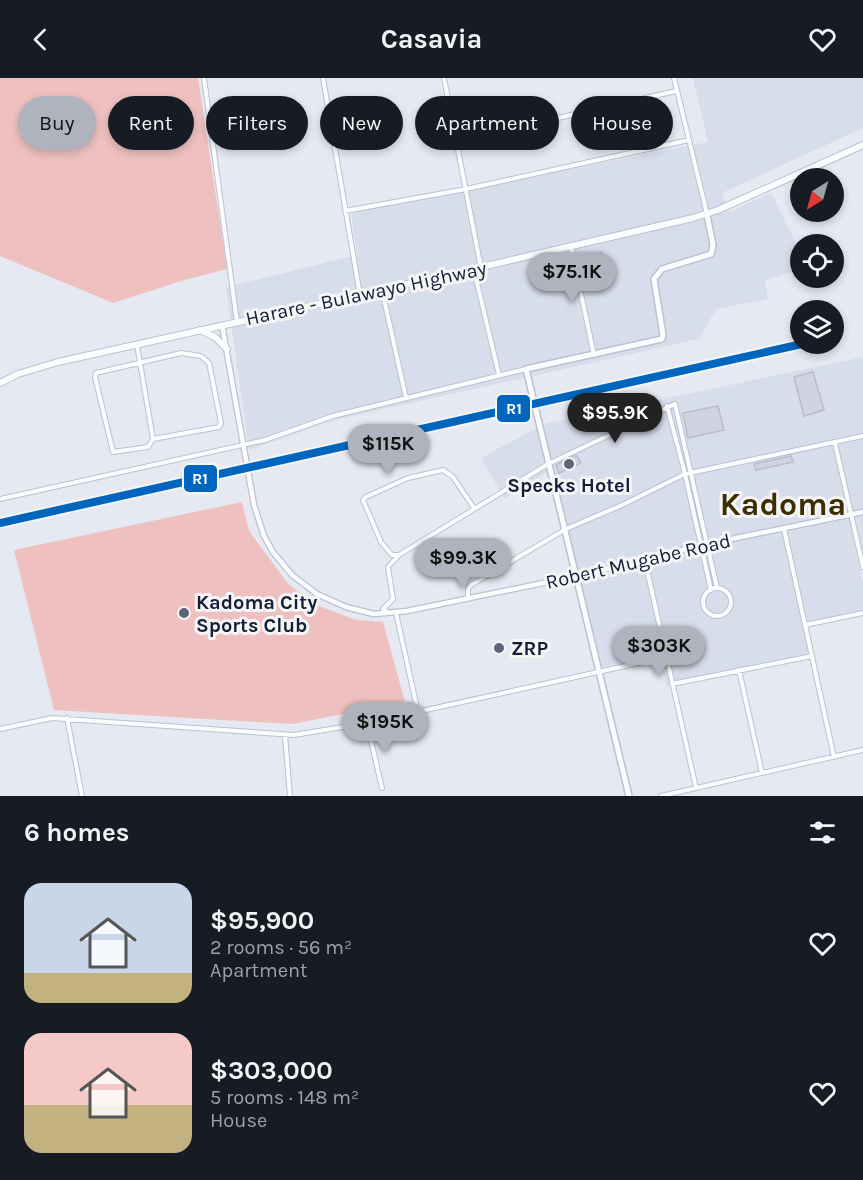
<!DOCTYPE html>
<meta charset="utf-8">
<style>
:root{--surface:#171b24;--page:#242831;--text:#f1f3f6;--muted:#9ea1a6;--accent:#afb3be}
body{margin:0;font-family:Karla,sans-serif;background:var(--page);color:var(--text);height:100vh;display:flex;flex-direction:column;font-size:22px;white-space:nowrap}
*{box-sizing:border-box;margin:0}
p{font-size:20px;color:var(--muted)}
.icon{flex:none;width:33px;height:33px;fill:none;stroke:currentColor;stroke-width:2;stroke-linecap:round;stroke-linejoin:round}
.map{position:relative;height:718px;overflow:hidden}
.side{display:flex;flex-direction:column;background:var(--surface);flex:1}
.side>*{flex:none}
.banner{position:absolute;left:18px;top:18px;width:828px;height:54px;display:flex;gap:12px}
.needle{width:39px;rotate:217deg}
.tools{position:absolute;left:790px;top:90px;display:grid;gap:12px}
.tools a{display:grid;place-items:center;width:54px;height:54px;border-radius:50%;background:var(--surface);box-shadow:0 3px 9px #0003;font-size:30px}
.price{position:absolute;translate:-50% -51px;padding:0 14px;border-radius:21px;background:var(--accent);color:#111;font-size:20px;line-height:39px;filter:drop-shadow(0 2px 3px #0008)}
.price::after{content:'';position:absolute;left:50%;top:36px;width:18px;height:14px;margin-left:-9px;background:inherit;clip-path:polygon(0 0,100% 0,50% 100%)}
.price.current{background:#222;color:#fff}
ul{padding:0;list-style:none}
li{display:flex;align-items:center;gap:18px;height:150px;padding:0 24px}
li span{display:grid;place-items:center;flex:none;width:168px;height:120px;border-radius:18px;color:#555}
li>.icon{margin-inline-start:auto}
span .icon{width:72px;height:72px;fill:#fffc;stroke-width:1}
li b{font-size:26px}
h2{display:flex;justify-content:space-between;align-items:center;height:72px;padding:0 24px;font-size:26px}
.pill{padding:0 21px;border-radius:27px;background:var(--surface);box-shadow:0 3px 9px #0003;font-size:21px;line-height:54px}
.pill.current{background:var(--accent);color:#111}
header{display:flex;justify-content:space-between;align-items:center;height:78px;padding:0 24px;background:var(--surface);font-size:27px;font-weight:700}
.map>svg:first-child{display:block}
</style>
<header><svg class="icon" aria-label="back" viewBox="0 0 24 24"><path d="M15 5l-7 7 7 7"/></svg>Casavia<svg class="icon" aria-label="heart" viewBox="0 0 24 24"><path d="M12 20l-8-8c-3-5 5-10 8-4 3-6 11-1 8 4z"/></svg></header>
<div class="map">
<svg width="863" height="718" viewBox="0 0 863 718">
<rect width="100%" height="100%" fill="#e6e9f1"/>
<path fill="#d7ddea" d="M693 0H863V50L722 115 729 134 771 115 801 175V191L765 202 768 221 716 231 699 261 335 342 249 372 226 209 357 177 351 134 708 64Z
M863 279V477L857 479 863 504V534L807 545 814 575 667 608 659 578 602 589 552 391 505 421 481 380 544 346Z"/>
<path fill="#eec0bf" d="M0 0H198L227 191 181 203 113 225 0 178Z
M242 424 249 453 289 507 319 528 356 542 383 544 405 624 292 646 54 632 14 472Z"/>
<path fill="#d1d2e3" stroke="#bbbbcd" stroke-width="1.5" d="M601 174 604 184 585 188 583 178Z
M813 294 824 332 804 338 794 299Z
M718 328 724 352 688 360 683 335Z
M574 378H577L581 385 559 395 556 387Z
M791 378 793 384 756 392 754 386Z"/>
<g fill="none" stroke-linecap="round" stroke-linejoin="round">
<defs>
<path id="minor" d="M204 0 237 244
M323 0 360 217
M444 0 481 190
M674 0 707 136
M457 63 676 13
M345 133 466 111 689 62
M571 169 594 277
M474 192 499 297
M382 212 406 320
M137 267 153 361
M181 275 201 278 209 285 221 345 219 349 153 361 148 369 113 374 95 299 96 295Z
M667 328 685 396 711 512
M835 365 863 489
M0 421 265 362 333 338 526 291
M474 430 453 399 443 392 408 400 366 419 363 422 381 464 392 477H399L548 386 675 326 717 510
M784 451 834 679
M645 483 696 710
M703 524a14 14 0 1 1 28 0a14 14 0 1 1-28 0Z
M468 521V511L471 507 566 451 622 427 685 396 863 358
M387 534 383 531 393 521 388 489 398 478
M396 535 418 634
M805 547 863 535
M739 592 762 695
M672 606 812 578
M67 640 82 718
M367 645 382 710
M0 651 52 640 294 657 367 645 666 579
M285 657 290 718
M661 718 863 672"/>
<path id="tertiary" d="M222 247 254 427 264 458 273 474 292 497 317 516 346 529 374 536 407 533 577 498 707 466 863 434"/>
<path id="secondary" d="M629 718 526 291 662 261 663 257 654 201 662 191 711 176 713 167 707 137"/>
<path id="trunk" d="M200 252 215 259 227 271
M0 305 18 296 58 284 360 217 693 140 718 132 863 67"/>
</defs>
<use href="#minor" stroke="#bbc1d2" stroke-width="6"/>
<use href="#tertiary" stroke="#bbc1d2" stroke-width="7"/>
<use href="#secondary" stroke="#bbc1d2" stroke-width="8"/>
<use href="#trunk" stroke="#bbc1d2" stroke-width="8"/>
<use href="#minor" stroke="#fbfcfd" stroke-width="4"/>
<use href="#tertiary" stroke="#fbfcfd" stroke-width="4.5"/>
<use href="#secondary" stroke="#fbfcfd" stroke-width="5"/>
<use href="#trunk" stroke="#fbfcfd" stroke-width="6"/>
<defs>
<path id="rail-1" d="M0 445 802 266"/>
</defs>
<use href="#rail-1" stroke="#f5f5f5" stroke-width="12"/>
<use href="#rail-1" stroke="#0065bd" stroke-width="8"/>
</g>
<g fill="#5e6579" stroke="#f5f5f5" stroke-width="2">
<circle cx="569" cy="386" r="6"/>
<circle cx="184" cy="535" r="6"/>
<circle cx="499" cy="570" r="6"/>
</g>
<g text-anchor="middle" stroke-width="6" stroke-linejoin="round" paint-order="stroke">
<g font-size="20" fill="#141e39" stroke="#f5f5f5">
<text transform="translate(366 215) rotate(-12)" y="7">Harare - Bulawayo Highway</text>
<text transform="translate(638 483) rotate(-13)" y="7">Robert Mugabe Road</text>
</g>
<g font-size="20" font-weight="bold" fill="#141e39" stroke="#f5f5f5" text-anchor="start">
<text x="569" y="414" text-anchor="middle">Specks Hotel</text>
<text x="196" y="531">Kadoma City<tspan x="196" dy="23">Sports Club</tspan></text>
<text x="511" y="577">ZRP</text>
</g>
<g font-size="32" font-weight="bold" fill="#3d2d03" stroke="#f5f5f5">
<text x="783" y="437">Kadoma</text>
</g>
</g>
<g stroke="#f5f5f5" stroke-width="2">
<rect x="496" y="316" width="35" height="29" rx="6" fill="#0065bd"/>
<rect x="183" y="386" width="35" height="29" rx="6" fill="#0065bd"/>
</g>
<g font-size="16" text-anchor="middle" font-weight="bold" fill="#fff">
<text x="514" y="336">R1</text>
<text x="200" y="406">R1</text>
</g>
</svg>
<div class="tools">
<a><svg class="needle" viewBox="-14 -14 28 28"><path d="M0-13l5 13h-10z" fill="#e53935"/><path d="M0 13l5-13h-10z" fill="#9ea1a6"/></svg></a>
<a><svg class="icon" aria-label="locate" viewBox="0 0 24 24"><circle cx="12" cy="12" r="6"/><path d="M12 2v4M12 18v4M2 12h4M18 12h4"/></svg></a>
<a><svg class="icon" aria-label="layers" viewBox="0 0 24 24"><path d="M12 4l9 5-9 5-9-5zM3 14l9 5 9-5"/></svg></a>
</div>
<b class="price" style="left:572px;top:225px">$75.1K</b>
<b class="price current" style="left:615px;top:366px">$95.9K</b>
<b class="price" style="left:388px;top:397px">$115K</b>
<b class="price" style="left:463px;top:511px">$99.3K</b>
<b class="price" style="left:659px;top:599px">$303K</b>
<b class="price" style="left:385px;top:675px">$195K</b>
<div class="banner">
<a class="pill current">Buy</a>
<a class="pill">Rent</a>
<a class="pill">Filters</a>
<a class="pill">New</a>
<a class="pill">Apartment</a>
<a class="pill">House</a>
</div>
</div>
<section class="side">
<h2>6 homes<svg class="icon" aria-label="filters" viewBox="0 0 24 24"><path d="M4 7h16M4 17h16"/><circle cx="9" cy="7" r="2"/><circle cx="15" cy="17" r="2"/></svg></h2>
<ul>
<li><span style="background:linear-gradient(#c9d6e8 75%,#c2b280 0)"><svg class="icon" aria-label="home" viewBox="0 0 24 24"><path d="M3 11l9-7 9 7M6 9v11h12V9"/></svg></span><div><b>$95,900</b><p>2 rooms · 56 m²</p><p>Apartment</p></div><svg class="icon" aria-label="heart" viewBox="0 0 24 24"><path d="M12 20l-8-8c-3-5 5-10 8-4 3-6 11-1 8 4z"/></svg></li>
<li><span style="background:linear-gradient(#f6c9c9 60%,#c2b280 0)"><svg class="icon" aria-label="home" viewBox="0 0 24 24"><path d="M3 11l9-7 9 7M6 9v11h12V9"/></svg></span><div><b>$303,000</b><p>5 rooms · 148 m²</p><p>House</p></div><svg class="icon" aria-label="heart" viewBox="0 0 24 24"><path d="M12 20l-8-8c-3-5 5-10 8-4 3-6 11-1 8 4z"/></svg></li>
</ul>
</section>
